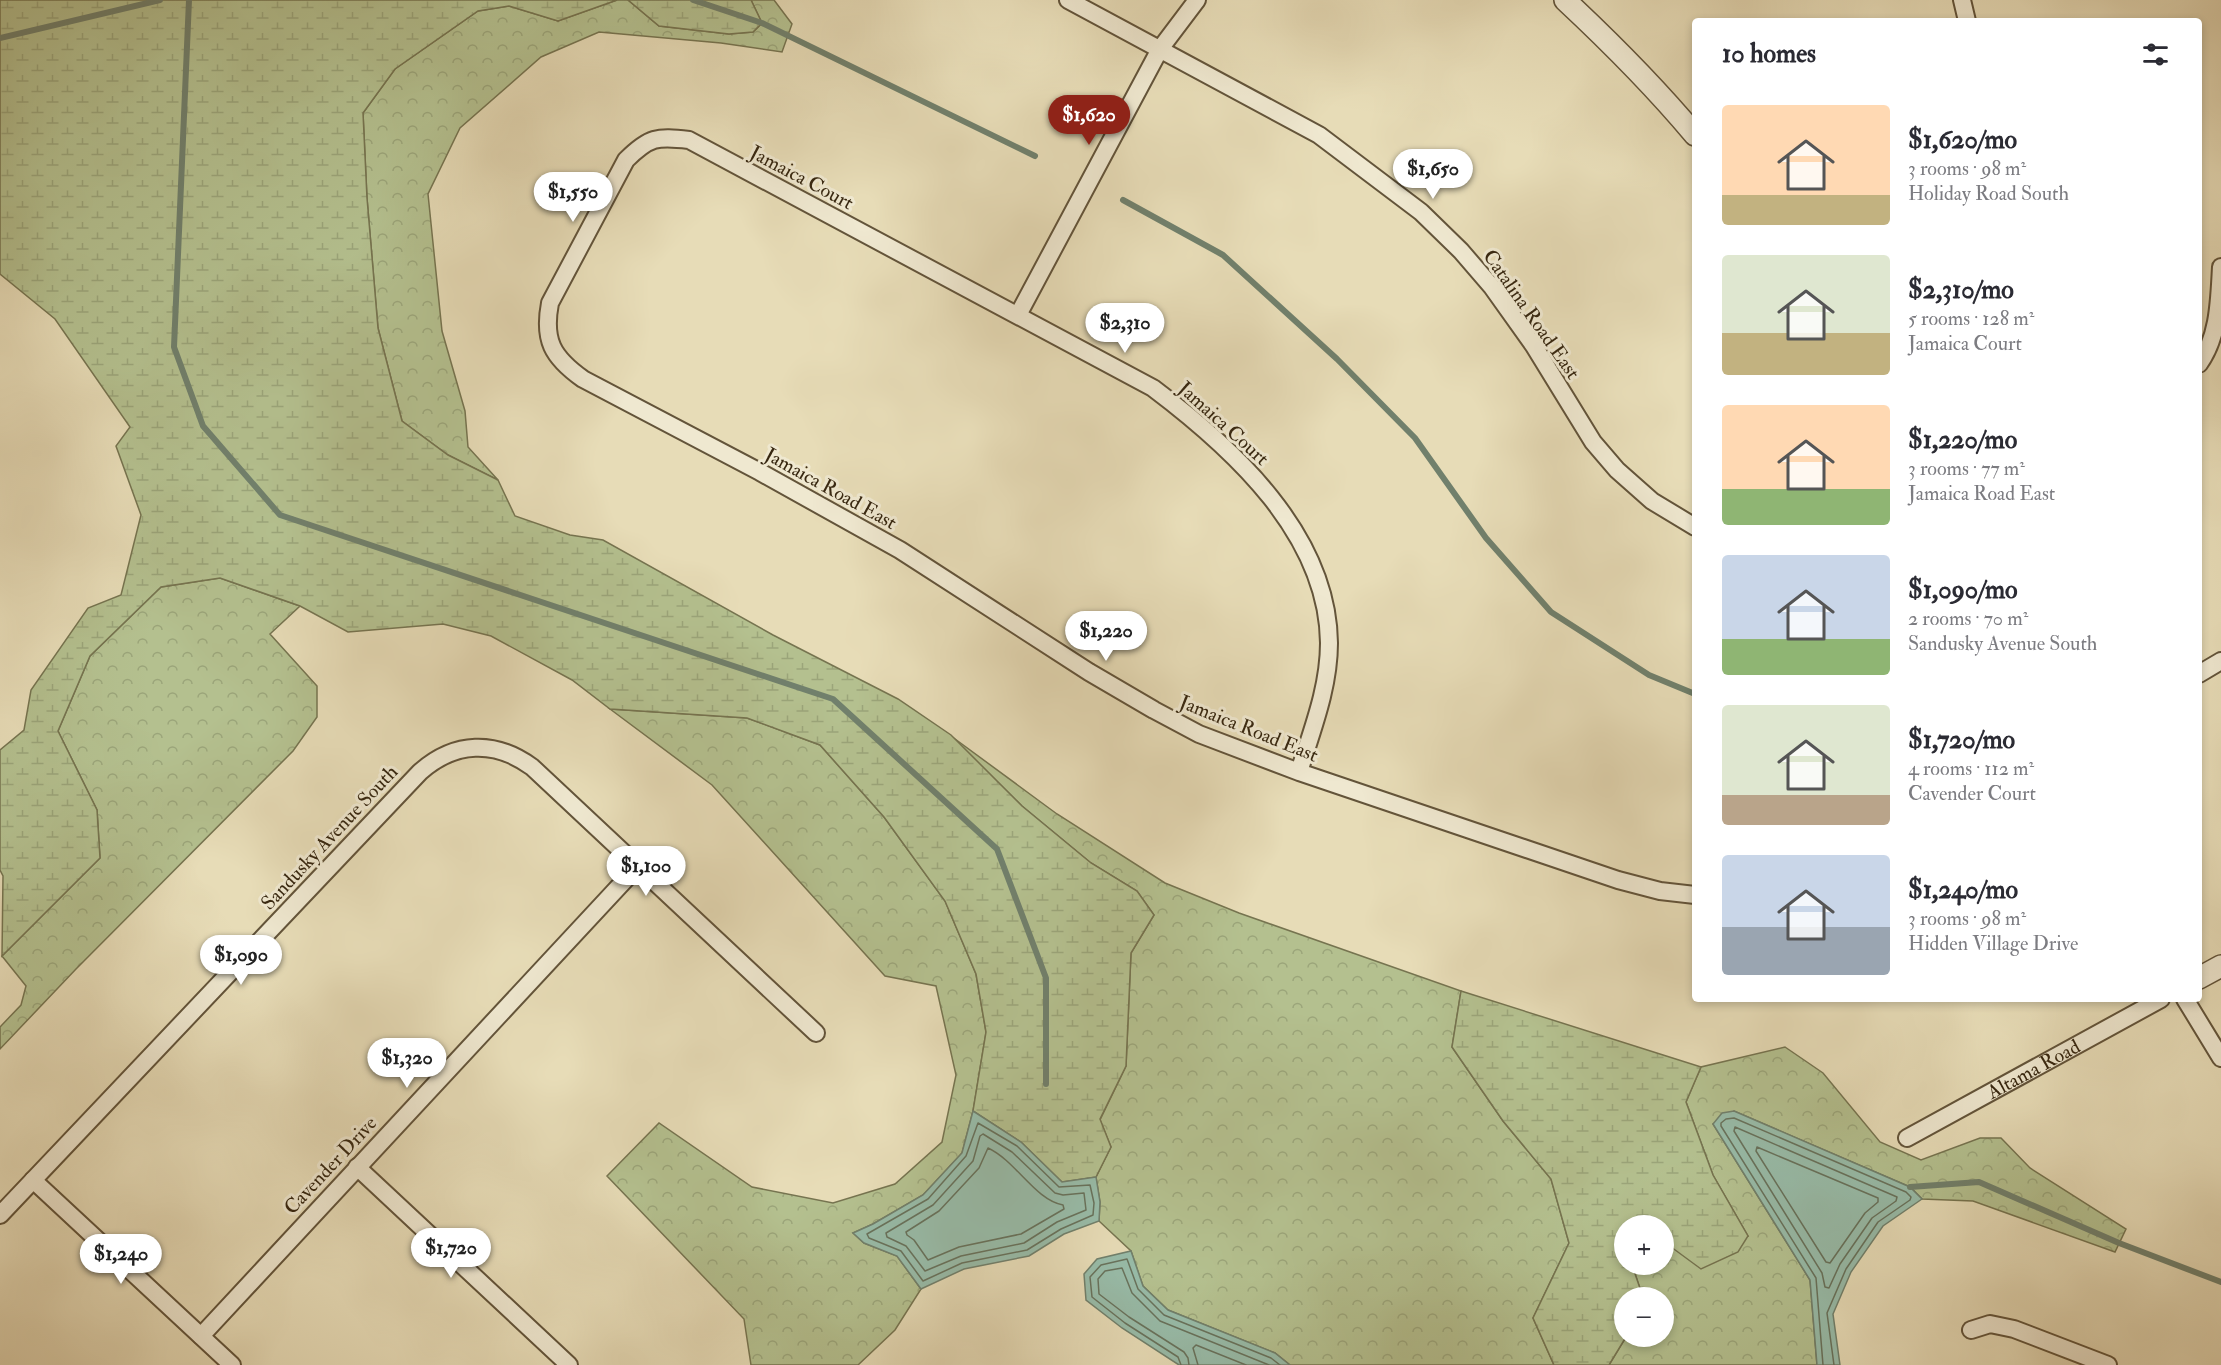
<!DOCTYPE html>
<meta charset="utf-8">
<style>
:root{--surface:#fff;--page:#f7f7f7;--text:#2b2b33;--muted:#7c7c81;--accent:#8f2418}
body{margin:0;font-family:"IM FELL Double Pica",serif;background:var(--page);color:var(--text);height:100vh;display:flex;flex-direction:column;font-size:22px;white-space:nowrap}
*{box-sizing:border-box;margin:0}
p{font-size:20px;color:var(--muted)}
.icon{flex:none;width:33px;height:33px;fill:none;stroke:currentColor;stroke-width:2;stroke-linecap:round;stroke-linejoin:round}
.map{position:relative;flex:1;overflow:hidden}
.side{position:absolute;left:1692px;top:18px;width:510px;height:984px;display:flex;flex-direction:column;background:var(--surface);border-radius:6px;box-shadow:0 3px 9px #0003}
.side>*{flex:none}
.controls{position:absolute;left:1614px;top:1215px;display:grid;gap:12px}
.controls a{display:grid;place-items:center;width:60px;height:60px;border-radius:50%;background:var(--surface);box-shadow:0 3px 9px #0003;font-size:30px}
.price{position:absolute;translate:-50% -51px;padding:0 14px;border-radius:21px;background:#fff;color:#222;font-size:20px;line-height:39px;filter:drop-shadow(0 2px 3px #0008)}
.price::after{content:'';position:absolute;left:50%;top:36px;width:18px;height:14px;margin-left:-9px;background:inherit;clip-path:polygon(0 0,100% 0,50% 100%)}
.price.selected{background:var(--accent);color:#fff}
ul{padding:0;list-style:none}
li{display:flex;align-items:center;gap:18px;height:150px;padding:0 30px}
li span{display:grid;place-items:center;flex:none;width:168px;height:120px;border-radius:6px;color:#555}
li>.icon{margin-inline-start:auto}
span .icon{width:72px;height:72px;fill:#fffc;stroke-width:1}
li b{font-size:26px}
h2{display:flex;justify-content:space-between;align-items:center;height:72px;padding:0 30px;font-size:26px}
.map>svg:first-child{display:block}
</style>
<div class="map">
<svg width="2221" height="1365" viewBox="0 0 2221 1365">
<defs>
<pattern id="forest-crowns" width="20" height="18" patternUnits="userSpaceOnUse" patternTransform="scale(1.5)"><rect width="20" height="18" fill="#b4c08f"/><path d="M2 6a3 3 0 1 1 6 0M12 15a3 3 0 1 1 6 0" fill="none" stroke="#9ba57a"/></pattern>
<pattern id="wetland-marsh" width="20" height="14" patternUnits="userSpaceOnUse" patternTransform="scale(1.5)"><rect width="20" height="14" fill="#b4c08f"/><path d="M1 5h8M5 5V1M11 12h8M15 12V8" fill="none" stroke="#9ba57a"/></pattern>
</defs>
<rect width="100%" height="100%" fill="#e7dcb7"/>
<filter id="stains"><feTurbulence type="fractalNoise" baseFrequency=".00333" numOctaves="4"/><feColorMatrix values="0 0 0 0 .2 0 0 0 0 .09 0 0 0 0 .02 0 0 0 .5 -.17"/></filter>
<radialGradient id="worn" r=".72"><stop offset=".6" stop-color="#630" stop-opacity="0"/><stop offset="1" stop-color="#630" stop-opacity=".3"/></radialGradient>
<path fill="url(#forest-crowns)" stroke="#767450" stroke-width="1.5" d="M617 0H628L659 26 729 34 753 32 762 23 751 0H774L792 24 782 52 721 43 599 32 541 57 460 128 428 194 442 331 465 411 468 447 498 480 448 455 402 421 378 328 367 198 363 113 395 69 478 11 509 6 558 21Z
M220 578 300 606 270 634 317 686V717L293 751 76 969 0 1049V1027L21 1005 26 986 2 956 100 858 97 810 58 731 90 656 161 587Z
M610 709 747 718 820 745 884 817 945 901 976 974 986 1032 973 1111 962 1153 923 1195 873 1224 853 1233 864 1243 897 1256 921 1289 895 1330 858 1365H751L744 1319 607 1176 659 1123 752 1187 833 1203 895 1184 942 1142 956 1075 936 986 885 976 712 785Z
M951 736 1057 814 1165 883 1239 913 1461 991 1452 1047 1503 1121 1551 1179 1569 1243 1533 1318 1554 1365H1290L1275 1353 1168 1310 1143 1286 1131 1251 1099 1221 1100 1202 1096 1177 1111 1147 1100 1120 1126 1066 1131 953 1154 915 1137 891 1091 863 1022 806Z
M1785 1047 1823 1073 1880 1142 1921 1160 1980 1138H2001L2030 1168 2126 1229 2115 1252 1973 1201 1922 1199 1910 1187 1734 1111 1713 1124 1810 1280 1817 1365H1609L1626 1337 1664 1336V1298L1643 1297 1632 1265 1664 1264V1245L1667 1243 1748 1236 1713 1175 1686 1102 1701 1067Z"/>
<path fill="url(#wetland-marsh)" stroke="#767450" stroke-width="1.5" d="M0 0H617L558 21 509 6 478 11 395 69 363 113 367 198 378 328 402 421 448 455 498 480 515 516 570 535 603 540 773 635 898 699 951 735 1022 806 1091 863 1137 891 1154 915 1131 953 1126 1066 1100 1119 1111 1147 1096 1177 1062 1182 1021 1142 973 1111 986 1032 976 974 945 901 884 817 820 745 747 718 610 709 572 680 491 636 443 624 348 632 300 606 220 578 161 587 90 656 58 731 97 810 100 858 2 956 3 876 0 870V750L24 730 31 690 88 608 121 595 141 515 116 446 130 427 55 319 0 274Z
M628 0H751L762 23 753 32 729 34 659 26Z
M1461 991 1701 1067 1686 1102 1713 1175 1748 1236 1738 1252 1701 1269 1667 1244 1664 1245V1226H1624V1264L1632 1265 1643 1297 1624 1298 1626 1337 1609 1365H1554L1533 1318 1569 1243 1551 1179 1503 1121 1452 1047Z"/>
<path fill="#98bca9" stroke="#71806c" stroke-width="1.5" d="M973 1111 1021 1142 1062 1182 1096 1177 1100 1202 1099 1221 1064 1234 1029 1256 964 1269 921 1289 897 1256 864 1243 853 1233 873 1224 923 1195 962 1153Z
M1734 1111 1910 1187 1922 1199 1883 1226 1851 1272 1833 1314 1840 1365H1817L1810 1280 1713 1124 1722 1113Z
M1131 1251 1143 1286 1168 1310 1275 1353 1290 1365H1179L1122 1328 1086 1300 1084 1274 1097 1259Z"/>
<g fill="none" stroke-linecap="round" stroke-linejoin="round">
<path stroke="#68725c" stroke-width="1.5" d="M978 1123 1017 1146 1059 1187 1090 1185 1094 1203 1093 1215 1061 1229 1027 1250 962 1263 923 1281 901 1251 869 1238 867 1234 928 1199 966 1156Z
M1735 1127 1897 1197 1896 1201 1872 1218 1840 1264 1829 1288 1825 1287 1822 1273 1734 1131Z
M983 1134 1012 1152 1055 1193 1063 1195 1084 1193 1086 1210 1057 1222 1024 1243 961 1256 925 1271 906 1246 887 1237 886 1233 933 1205 973 1161 980 1136Z
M1757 1147 1878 1198V1202L1865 1213 1830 1263 1826 1262 1756 1151Z
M988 1148C1016 1161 1035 1200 1063 1205L1064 1209 1021 1234 959 1247 928 1260 914 1240 907 1235 906 1232 939 1211 979 1168Z
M1181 1365 1178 1357 1125 1323 1092 1297 1090 1277 1101 1265 1127 1259 1138 1289 1164 1315 1271 1358 1280 1365
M1189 1365 1188 1358 1184 1352 1129 1317 1099 1294 1098 1279 1105 1271 1122 1268 1132 1293 1160 1321 1269 1365
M1198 1365 1193 1348 1196 1345 1246 1365
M1823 1365 1816 1278 1721 1126V1123L1726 1119 1734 1118 1906 1192 1911 1197 1910 1200 1878 1222 1846 1269 1827 1313 1834 1365"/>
<path stroke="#71806c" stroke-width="6" d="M189 0 174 347 203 426 280 515 833 699 997 849 1046 978V1084
M693 0 762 23 1035 156
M0 38 160 0
M1123 200 1223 255 1337 359 1415 438 1486 538 1551 612 1649 675 1695 694
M1910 1187 1979 1182 2119 1243 2221 1282"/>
<defs>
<g id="minor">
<path d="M1068 0 1319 135 1421 212 1461 251 1492 287 1534 346 1593 442 1617 470 1652 501 1695 527"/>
<path d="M1962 0 1967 21"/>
<path d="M1018 315 1160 49 1197 0"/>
<path d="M2199 364C2219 336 2219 301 2221 267"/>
<path d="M2199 674 2221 661"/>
<path d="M1299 772C1312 730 1329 688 1329 643 1328 535 1234 449 1153 388L689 140C657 136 649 137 626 160L550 303C543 340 552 357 583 379L760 472 900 550 1089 672 1154 710 1199 734 1299 772 1618 880 1660 891 1695 895"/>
<path d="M2185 999 2221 1058"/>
<path id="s1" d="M1907 1138 2161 999"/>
<path d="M357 1167 569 1365"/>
<path d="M33 1180 232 1365"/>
<path d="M0 1215 420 772C455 741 495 740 532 767L816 1033"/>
<path d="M1971 1330 1990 1324 2014 1329 2108 1365"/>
<path d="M201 1336 638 866"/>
</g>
<path id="tertiary" d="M1565 0C1611 43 1654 86 1695 135
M2199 978 2221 966"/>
</defs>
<use href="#minor" stroke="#63543a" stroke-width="20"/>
<use href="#tertiary" stroke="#63543a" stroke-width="24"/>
<use href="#minor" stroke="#efe8d0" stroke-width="16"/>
<use href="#tertiary" stroke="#efe8d0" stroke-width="21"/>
</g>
<g text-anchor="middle" stroke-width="6" stroke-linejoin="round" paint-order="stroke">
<g font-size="20" fill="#372710" stroke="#efe8d0">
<text transform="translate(802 177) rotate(28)" y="7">Jamaica Court</text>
<text transform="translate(1532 314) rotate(55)" y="7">Catalina Road East</text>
<text transform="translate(1224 423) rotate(42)" y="7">Jamaica Court</text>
<text transform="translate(831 488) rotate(29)" y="7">Jamaica Road East</text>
<text transform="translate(1249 728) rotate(22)" y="7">Jamaica Road East</text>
<text transform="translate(329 837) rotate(-47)" y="7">Sandusky Avenue South</text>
<text dy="7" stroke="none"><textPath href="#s1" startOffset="144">Altama Road</textPath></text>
<text transform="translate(330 1165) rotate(-47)" y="7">Cavender Drive</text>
</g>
</g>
<rect width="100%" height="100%" filter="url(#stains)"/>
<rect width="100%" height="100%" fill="url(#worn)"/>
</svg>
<div class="controls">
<a>+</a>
<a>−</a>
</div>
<b class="price selected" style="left:1089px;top:146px">$1,620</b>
<b class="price" style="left:1433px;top:200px">$1,650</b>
<b class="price" style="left:573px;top:223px">$1,550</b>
<b class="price" style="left:1125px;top:354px">$2,310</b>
<b class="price" style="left:1106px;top:662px">$1,220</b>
<b class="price" style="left:646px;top:897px">$1,100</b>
<b class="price" style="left:241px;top:986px">$1,090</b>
<b class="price" style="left:407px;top:1089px">$1,320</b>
<b class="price" style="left:451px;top:1279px">$1,720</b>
<b class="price" style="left:121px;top:1285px">$1,240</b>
<section class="side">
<h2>10 homes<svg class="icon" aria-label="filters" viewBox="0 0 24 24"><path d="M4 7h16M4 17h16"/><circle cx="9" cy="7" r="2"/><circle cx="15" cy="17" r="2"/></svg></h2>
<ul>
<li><span style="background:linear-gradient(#ffd9b3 75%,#c2b280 0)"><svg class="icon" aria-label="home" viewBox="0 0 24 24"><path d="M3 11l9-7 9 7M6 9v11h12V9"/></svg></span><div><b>$1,620/mo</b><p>3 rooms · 98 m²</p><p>Holiday Road South</p></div></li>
<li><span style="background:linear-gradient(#dfe7d0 65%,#c2b280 0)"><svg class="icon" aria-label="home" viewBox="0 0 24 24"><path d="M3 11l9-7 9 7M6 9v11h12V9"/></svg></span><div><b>$2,310/mo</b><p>5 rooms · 128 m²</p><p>Jamaica Court</p></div></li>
<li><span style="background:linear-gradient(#ffd9b3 70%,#8fb573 0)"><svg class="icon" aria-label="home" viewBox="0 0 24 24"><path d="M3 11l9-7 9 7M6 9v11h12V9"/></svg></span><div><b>$1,220/mo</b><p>3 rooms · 77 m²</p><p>Jamaica Road East</p></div></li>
<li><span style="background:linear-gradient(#c9d6e8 70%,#8fb573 0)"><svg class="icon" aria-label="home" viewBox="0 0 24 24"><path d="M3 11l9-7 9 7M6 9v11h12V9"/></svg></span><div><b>$1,090/mo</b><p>2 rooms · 70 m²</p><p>Sandusky Avenue South</p></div></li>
<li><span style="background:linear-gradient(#dfe7d0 75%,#b9a48a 0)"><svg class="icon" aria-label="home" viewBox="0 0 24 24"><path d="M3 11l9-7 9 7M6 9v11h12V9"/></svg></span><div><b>$1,720/mo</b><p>4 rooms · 112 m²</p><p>Cavender Court</p></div></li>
<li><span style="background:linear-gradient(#c9d6e8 60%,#9aa5b1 0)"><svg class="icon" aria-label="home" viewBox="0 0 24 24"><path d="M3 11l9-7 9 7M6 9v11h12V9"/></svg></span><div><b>$1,240/mo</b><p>3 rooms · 98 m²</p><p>Hidden Village Drive</p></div></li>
</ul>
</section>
</div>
